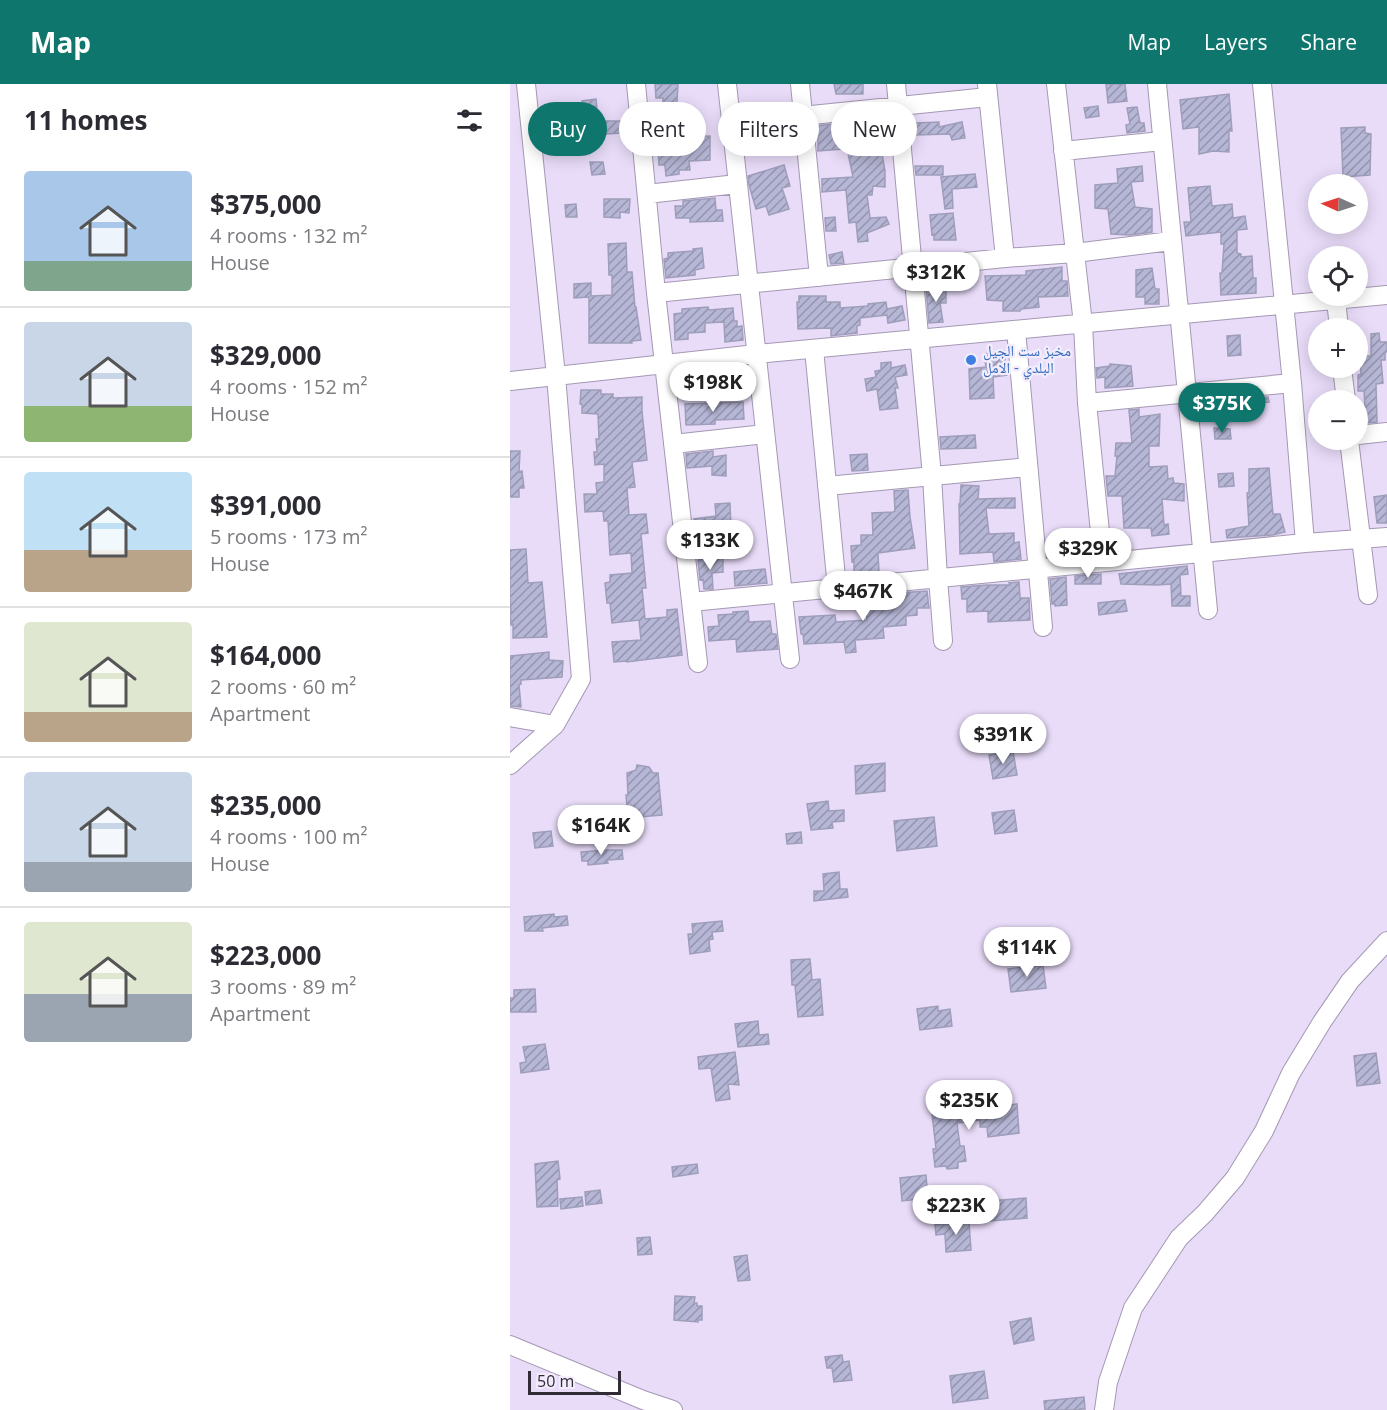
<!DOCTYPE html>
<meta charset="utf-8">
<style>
:root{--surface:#fff;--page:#f2f2f3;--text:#2b2b33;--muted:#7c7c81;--line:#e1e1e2;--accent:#0f766e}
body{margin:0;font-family:"Open Sans","Noto Naskh Arabic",sans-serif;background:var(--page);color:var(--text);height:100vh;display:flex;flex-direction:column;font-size:22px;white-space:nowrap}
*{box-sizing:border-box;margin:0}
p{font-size:20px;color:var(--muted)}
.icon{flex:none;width:33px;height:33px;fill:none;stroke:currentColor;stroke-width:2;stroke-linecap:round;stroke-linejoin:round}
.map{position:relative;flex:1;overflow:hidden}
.panel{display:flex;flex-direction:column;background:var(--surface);width:510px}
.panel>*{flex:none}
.banner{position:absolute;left:18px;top:18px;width:570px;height:54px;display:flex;gap:12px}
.needle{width:39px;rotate:273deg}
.controls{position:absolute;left:798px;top:90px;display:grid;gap:12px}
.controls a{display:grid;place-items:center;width:60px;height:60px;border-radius:50%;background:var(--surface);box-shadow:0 3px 15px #0003;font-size:30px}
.scale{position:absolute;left:18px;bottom:15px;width:93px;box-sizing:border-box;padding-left:6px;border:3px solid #302b36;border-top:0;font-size:16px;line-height:21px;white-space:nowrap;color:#302b36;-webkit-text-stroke:4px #f3ecfd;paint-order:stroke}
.price{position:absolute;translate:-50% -51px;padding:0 14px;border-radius:21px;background:#fff;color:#222;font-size:20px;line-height:39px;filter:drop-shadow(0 2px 3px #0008)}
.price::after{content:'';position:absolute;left:50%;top:36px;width:18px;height:14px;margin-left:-9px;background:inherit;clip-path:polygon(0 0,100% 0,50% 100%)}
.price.active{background:var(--accent);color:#fff}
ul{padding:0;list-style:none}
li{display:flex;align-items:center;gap:18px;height:150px;padding:0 24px}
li+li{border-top:2px solid var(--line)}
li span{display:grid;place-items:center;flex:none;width:168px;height:120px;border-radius:6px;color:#555}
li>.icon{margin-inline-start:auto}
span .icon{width:72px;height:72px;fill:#fffc;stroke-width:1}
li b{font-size:26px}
h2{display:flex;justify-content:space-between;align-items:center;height:72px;padding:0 24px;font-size:26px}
.pill{padding:0 21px;border-radius:27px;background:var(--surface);box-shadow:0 3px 15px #0003;font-size:21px;line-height:54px}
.pill.active{background:var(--accent);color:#fff}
header{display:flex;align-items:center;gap:36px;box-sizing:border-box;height:84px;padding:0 30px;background:var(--accent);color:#fff}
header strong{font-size:28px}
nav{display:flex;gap:33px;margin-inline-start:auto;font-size:21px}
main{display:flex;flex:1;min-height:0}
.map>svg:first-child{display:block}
</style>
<header>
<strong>Map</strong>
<nav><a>Map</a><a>Layers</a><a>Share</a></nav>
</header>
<main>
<section class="panel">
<h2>11 homes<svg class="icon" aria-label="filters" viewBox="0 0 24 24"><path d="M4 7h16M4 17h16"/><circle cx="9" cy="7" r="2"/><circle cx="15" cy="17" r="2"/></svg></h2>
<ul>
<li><span style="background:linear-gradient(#a9c7e8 75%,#7fa58c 0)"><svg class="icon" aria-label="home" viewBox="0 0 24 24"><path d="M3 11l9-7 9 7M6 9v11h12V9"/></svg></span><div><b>$375,000</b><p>4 rooms · 132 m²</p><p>House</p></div></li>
<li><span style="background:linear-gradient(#c9d6e8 70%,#8fb573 0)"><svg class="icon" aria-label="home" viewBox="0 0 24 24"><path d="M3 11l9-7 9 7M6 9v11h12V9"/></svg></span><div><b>$329,000</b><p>4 rooms · 152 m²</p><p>House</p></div></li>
<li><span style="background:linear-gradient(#bfe0f5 65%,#b9a48a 0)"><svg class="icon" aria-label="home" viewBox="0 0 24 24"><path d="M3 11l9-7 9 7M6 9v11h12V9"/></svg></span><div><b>$391,000</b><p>5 rooms · 173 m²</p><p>House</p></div></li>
<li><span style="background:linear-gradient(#dfe7d0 75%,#b9a48a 0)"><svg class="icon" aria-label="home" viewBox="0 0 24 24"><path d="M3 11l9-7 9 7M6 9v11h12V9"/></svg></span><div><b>$164,000</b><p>2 rooms · 60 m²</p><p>Apartment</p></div></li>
<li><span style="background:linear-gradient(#c9d6e8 75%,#9aa5b1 0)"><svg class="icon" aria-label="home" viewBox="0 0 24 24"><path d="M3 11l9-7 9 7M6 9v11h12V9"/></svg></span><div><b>$235,000</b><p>4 rooms · 100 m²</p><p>House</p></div></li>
<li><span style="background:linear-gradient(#dfe7d0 60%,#9aa5b1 0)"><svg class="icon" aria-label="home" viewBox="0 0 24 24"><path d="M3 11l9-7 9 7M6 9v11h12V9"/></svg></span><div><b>$223,000</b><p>3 rooms · 89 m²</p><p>Apartment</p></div></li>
</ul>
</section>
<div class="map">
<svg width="877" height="1326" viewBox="0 0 877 1326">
<defs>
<pattern id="building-hatch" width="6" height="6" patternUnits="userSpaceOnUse" patternTransform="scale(1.5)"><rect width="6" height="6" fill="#b6b6d6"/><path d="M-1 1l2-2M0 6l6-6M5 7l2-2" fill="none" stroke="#9494ae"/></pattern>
</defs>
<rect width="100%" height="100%" fill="#e9dcf9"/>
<path fill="url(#building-hatch)" stroke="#9e9ebb" stroke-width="1.5" d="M145 0H168L166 35 152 34 153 14H146Z
M324 0H353V10H326Z
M596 0H615L617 17 598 19Z
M719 10 722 47H719V68L703 67 689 70V43L673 45 670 16Z
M86 15 88 37H113V49L78 51 76 33H73L72 17Z
M588 22 589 32 576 34 574 24Z
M627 23 630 39H634L635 47 617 49 616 41 620 40 617 24Z
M62 25 63 52 52 54 49 38H52L51 27Z
M429 38V43L452 38 455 54 442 56 440 50 405 51V39Z
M331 39 333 65 308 67V49H306L305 42Z
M855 43V49L861 50 860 91 833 93 831 44Z
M200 52V76L179 77 180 86H169V90L156 92 155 81H149L148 66H156V55H166V53Z
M371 64 375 87V103L363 102 362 111H357L360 134 376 133 379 140 357 149 358 157 348 158 346 138 339 139 336 106 312 108V95L343 93 338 69Z
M80 78H93L95 90 82 91Z
M274 81 280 102 272 104 279 125 259 131 256 122 246 125 239 101 238 92Z
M405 82H433V91H406Z
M632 82 633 97 621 98 625 123 642 125V148L620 151 601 150 598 125 585 124V101L608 99 607 85Z
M465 90 467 103 442 105 443 124 435 125 431 93Z
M700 102 702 122 722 120 723 134 735 132 737 145 727 146V169L731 170V173L742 172 743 194H746V209L711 211 710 189H712L714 160H711V148L676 152 674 138H681L678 104Z
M205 114 206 126H212L213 137 180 138V134H166L165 122H173V117Z
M94 115H120L119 129 110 128V134L94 133Z
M66 120 67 133H56L55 121Z
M443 129 446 156H424V150L422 151 420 131Z
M325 133 326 147H316L315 134Z
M116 159 117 188H122L125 223H126L131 256 122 257V259H79V213L64 214V200L81 199V212L102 211V191H99L98 160Z
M192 164 194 184 185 186V191L156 194 154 175 158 174V169L183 167V165Z
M332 168 334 179 321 180 319 171Z
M552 183V197H557L558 212 528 213 529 223 511 225 510 227H493V217L477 216 475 192 516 191V187Z
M642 184 645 205H649V220H635V213H626V186Z
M416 203H436V219H430L433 238 419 239Z
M289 212H316V218H330V224L358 222V220L376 218 377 225 392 222 395 236 378 239 377 231 350 234V241L347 242V249L328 251 321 252V244L288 245 287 218H289Z
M198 223 199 226 223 224 224 237H227V243L232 242 233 256 215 258 214 238 195 239V248L178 249V255L165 256 164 230 172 229V225Z
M869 249 870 258H877V268H875V276H871L873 299 866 300 867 338 856 339 854 307H848V291L851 290 850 272H861V250Z
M730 251 731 271 718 272 717 252Z
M494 267 497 291 483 293 484 314 460 315 459 285 476 283 474 270Z
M381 278V284L395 281 397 291 385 293 388 304H385L388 324 370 326 367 305 357 307 355 295 366 293 365 287 371 286V279Z
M600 280 621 282 623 302 595 304V293L587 294 586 284 600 282Z
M71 306H91V310H103V314L132 313V327L137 376 122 378 125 403 117 404 119 431 136 430 138 449 131 450 136 504H132L135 535 157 533V526L167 525 172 571 117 578V577L104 578 102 558 131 556 129 536 102 539 100 519H97L95 499 100 498V491L122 489 121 469 100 471 98 437H94L93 427 75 428 74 410H87L86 399 94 398V380L85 381 84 368H87L86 355H89L88 330 72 329V320H70Z
M758 313 759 318 749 319 750 326 699 332 698 318Z
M233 318 234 335 205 336V340L176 341 175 320Z
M629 325V333L650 330 649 362H639V383L657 382 658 395 663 394 664 399 674 400V417L652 415 654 441 658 440 659 450 642 452 641 444H614L612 412H598L596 392H605L607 372H605L606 359H622L619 326Z
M704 344 720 345 721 355H705Z
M465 351 466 364 431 365 430 353Z
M0 367H10L9 388 12 387 14 404H9V413H0Z
M203 367V373L216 371V392L202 391V382L177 384 176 370Z
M357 370 358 386 342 387 340 371Z
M759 384 763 430H770L775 448 763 451 717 454 716 446 739 442 737 409H739V385Z
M723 389 724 402 709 403 708 390Z
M451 401 469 402 468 415 505 414V424H476L479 450 504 449V459L509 458 511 475 484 478 483 468 450 470 449 420H450Z
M397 406H398L400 433 405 464 368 469 369 488 344 489V477L342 478 341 462 351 461V451H363L362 429 383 428 385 427 384 407Z
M877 411V439H867L864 413Z
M220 419 221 445 185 448 184 435 206 432 205 420Z
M16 465 18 499 32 498 37 553 3 554V540L1 541 0 531V528H1L0 514V466Z
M213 474V488L202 489 203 505H194L193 495 190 496 188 476Z
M677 482 678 490 670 491 671 512H680V522H662L661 500 647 501 611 500 609 490Z
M255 485 257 499 225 502 224 488Z
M591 490V500H565V492Z
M556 493 557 521 545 522V520H542L540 495Z
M509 498 510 514H519L520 536 478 538V527L457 528V515H452L451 503 477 501H500L499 499Z
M417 507 419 524H407V531L396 532V541L373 543 374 554 345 556 346 568 336 569 334 558 294 560 293 550H291L289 533 325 531 326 538 357 536 355 522 380 521V519L388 518V509Z
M615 516 617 527 589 531 588 519Z
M238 527 239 538 260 537 262 550H266L268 565 227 568 226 555 199 557 198 543 209 542 208 531 223 530V528Z
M39 568V576L53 577 52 593 11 596V600L9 601 11 623 0 622V572Z
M503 667 507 691 483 695 479 671Z
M375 679V707L346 710 345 682Z
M127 681 139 683 143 689H148L152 731 118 734 116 711H118L117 689 126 686Z
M318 717 319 727 334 726V737L322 738 323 744 301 746 297 720Z
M504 726 507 747 485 750 482 729Z
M424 733 427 762 387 767 384 737Z
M41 747 43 762 25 764 23 749Z
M291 748 292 759 277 760 276 750Z
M96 766H112L113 775 97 776 98 779 78 781V777H72L71 768Z
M329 788 330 805H337L338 813 304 817V807H314L313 790Z
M44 830V833L57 832 58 841 32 844 33 847H15L14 833Z
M212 837 213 847 202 848 203 855 199 856 200 867 180 870 178 850H183L182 840Z
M300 875 302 896 310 895 313 931 288 933 285 901H282L281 876Z
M533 881 536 904 501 908 498 885Z
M25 905 26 928H0V914H4V906Z
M428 922V927L440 925 442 942 410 946 407 925Z
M248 937 249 951 258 950 259 960 228 963 225 940Z
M35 960 39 985 11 989 10 979 16 978 13 963Z
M225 968 229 1001 218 1000 220 1015 206 1017 201 984 189 985 188 973Z
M866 969 870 999 847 1002 844 972Z
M495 1020V1022L507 1020 509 1049 478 1053 477 1043H470V1036L447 1039 450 1062H454L456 1077 448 1078V1084L437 1085 436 1082 425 1083 423 1065H426L422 1030 484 1025V1021Z
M48 1077 50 1095 47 1096 48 1122 27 1123 25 1080Z
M187 1080 188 1089 163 1093 162 1083Z
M416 1091 418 1114 392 1117 390 1094Z
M90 1106 92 1119 76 1121 75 1108Z
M72 1113 73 1122 51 1125 50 1115Z
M516 1114 517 1134 480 1137 478 1117Z
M459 1138 461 1166 436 1168 435 1150 426 1151 425 1141Z
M140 1153 142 1170 128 1171 127 1154Z
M237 1171 240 1196 228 1197 224 1173Z
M165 1212 185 1213 184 1219H187V1222H192V1236H188V1238L164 1236Z
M521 1234 524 1256 504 1260 500 1238Z
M332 1271 333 1278 339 1277 342 1296 324 1298 322 1284H317L315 1273Z
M474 1287 478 1314 443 1319 440 1292Z
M574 1313 575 1325H570L571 1326H535L534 1317Z"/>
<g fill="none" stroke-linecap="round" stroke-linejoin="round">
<defs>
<path id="minor" d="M126 0 146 209 188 579
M217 0 280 575
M290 0 309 193
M386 0 422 392 428 494 433 557
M477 0 495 174
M546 0 573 240 577 319 593 478
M647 0 698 526
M752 0 782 299 795 459
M292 32 478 13
M553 67 652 57
M137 110 227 100
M146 209 495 174 565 169 661 157
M826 216 829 244
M506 246 533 543
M304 265 327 504
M832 284 836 316
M0 297 246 270 877 211
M577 319 782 299
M848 351 877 348
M839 356 858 511
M163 360 255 350
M317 402 518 383
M181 518 795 459 877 453
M0 633 45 641
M0 681 45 641 71 595 46 292 16 0
M0 1261 133 1316 163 1326
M594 1326 598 1298 623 1224 669 1154 695 1129 725 1094 754 1047 781 989 812 938 840 897 877 857"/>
</defs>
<use href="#minor" stroke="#a498b3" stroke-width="20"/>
<use href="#minor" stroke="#fff" stroke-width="18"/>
</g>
<circle fill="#3f7fe0" stroke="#f3ecfd" stroke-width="2" cx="461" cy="276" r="6"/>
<g text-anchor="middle" stroke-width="4.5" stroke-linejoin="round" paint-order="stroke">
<g font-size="15" fill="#366cbe" stroke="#f3ecfd" text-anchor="start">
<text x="473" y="272">مخبز ست الجيل<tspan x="473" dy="17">البلدي - الامل</tspan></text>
</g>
</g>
</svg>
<div class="controls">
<a><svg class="needle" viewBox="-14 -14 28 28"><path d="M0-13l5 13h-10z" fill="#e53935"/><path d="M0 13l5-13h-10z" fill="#7c7c81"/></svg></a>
<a><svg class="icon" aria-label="locate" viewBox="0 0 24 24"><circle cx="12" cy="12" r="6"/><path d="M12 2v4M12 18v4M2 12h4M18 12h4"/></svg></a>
<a>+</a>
<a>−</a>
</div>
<div class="scale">50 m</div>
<b class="price" style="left:426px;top:219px">$312K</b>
<b class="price" style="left:203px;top:329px">$198K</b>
<b class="price active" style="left:712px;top:350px">$375K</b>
<b class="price" style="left:200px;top:487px">$133K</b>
<b class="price" style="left:578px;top:495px">$329K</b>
<b class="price" style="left:353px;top:538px">$467K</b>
<b class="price" style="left:493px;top:681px">$391K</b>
<b class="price" style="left:91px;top:772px">$164K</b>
<b class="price" style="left:517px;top:894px">$114K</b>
<b class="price" style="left:459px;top:1047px">$235K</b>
<b class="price" style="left:446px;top:1152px">$223K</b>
<div class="banner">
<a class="pill active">Buy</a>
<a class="pill">Rent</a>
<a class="pill">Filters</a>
<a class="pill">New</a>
</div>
</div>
</main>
